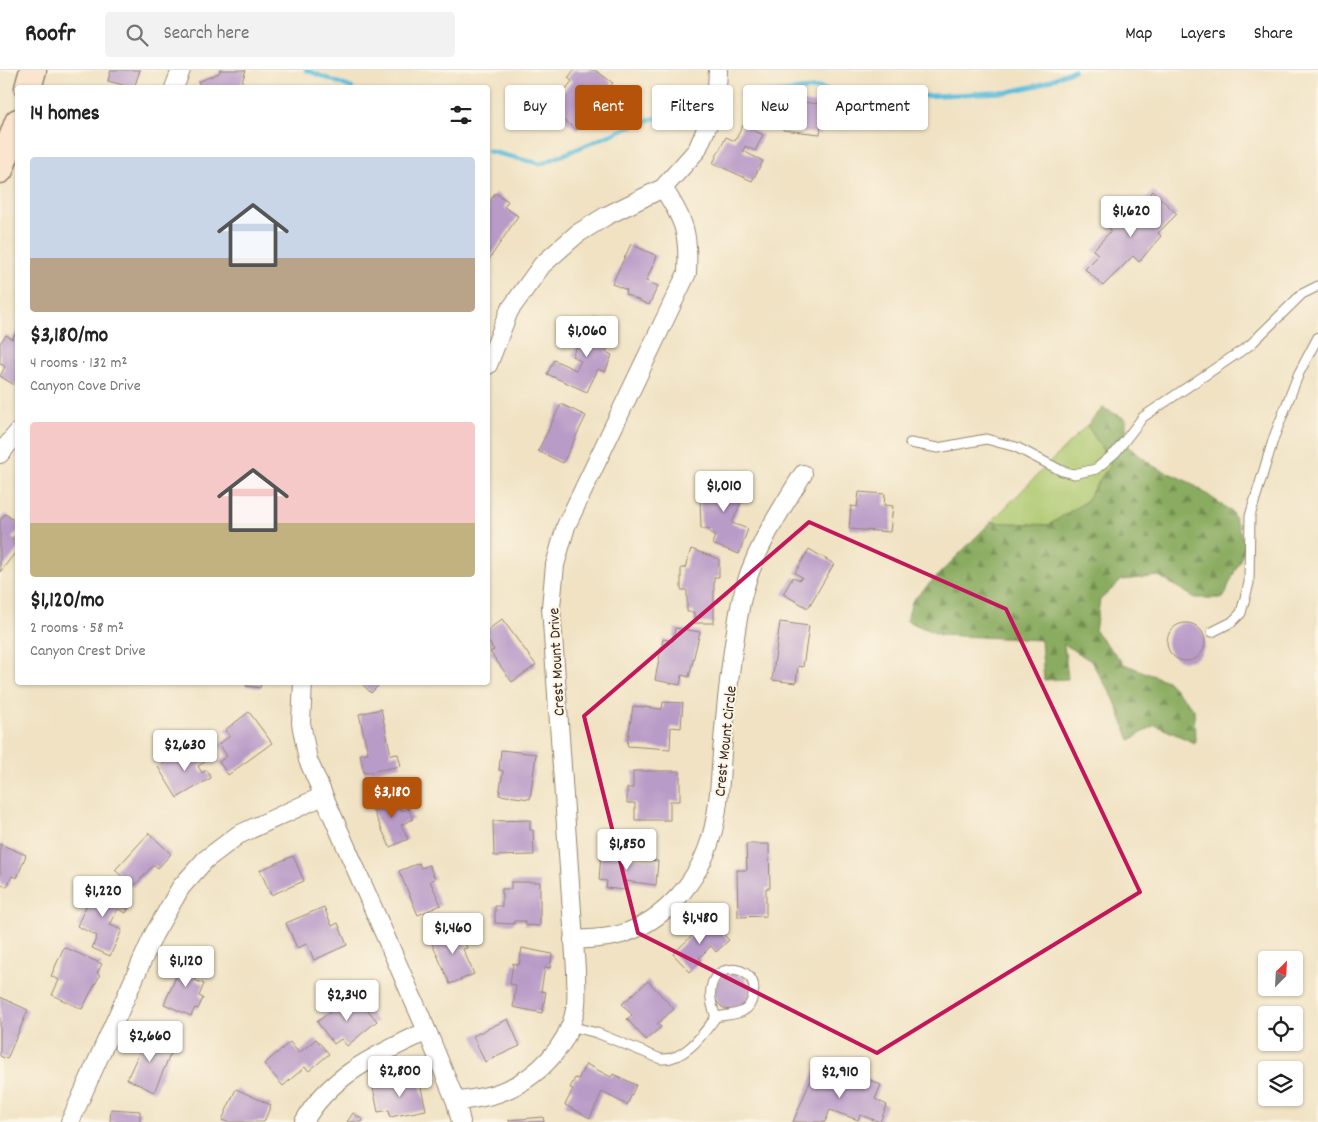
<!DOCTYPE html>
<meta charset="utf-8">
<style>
:root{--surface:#fff;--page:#f2f2f2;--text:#222;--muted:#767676;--line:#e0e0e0;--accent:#b45309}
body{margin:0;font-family:Dekko,sans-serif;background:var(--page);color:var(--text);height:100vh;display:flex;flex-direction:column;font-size:19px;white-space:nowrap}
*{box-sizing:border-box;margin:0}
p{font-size:16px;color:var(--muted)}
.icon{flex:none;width:28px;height:28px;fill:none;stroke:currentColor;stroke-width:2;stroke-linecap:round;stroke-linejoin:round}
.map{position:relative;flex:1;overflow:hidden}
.details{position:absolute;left:15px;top:15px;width:475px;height:600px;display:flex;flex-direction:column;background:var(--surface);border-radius:5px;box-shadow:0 1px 4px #0004}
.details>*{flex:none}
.hud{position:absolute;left:505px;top:15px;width:475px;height:45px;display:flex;gap:10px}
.needle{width:32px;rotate:24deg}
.controls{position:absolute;left:1258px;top:881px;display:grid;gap:10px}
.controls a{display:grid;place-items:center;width:45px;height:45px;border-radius:5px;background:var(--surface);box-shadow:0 1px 4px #0004;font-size:25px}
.price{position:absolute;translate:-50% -42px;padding:0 11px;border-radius:5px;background:#fff;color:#222;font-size:16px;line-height:32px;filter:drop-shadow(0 1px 2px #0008)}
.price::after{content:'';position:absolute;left:50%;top:30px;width:15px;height:11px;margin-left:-8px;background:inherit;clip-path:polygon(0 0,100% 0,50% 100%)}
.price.current{background:var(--accent);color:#fff}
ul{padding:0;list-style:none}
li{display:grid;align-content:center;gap:10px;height:265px;padding:0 15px}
li span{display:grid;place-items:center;height:155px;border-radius:5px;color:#555}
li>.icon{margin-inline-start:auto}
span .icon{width:90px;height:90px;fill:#fffc;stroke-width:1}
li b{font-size:21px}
h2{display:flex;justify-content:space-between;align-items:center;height:60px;padding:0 15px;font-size:21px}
.pill{padding:0 18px;border-radius:5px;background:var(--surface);box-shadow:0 1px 4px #0004;font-size:18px;line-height:45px}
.pill.current{background:var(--accent);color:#fff}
header{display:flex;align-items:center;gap:30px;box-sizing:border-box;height:70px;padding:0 25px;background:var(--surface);border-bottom:1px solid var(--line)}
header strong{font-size:24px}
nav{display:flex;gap:28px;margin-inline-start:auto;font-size:18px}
.search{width:350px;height:45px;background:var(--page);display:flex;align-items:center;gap:12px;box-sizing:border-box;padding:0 18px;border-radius:5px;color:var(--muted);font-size:19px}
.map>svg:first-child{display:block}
</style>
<header>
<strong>Roofr</strong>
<div class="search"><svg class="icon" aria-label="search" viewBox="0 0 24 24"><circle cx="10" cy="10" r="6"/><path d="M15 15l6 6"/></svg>Search here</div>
<nav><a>Map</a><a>Layers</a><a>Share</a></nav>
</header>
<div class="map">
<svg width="1318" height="1052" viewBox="0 0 1318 1052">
<defs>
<pattern id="forest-firs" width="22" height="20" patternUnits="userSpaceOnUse" patternTransform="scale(1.25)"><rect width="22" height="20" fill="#8aac61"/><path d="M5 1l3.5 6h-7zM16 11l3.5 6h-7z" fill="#728c4f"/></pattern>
</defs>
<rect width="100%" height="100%" fill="#fcf5e5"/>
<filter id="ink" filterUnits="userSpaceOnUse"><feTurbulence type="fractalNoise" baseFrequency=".02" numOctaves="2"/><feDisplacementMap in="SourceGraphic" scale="10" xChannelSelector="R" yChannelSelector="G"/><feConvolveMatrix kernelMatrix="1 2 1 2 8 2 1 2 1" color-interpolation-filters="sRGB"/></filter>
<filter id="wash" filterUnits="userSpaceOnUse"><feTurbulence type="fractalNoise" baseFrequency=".0096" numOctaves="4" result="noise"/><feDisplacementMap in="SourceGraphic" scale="20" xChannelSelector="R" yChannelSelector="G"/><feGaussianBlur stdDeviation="1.12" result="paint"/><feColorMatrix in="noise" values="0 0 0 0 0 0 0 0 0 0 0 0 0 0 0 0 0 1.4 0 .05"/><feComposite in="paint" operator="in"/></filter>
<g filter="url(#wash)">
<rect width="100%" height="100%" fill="#f0e2c3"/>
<path fill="#adc86e" stroke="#747946" d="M1087 355 1111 393 1085 432 1049 455 991 452Z"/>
<path fill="url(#forest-firs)" stroke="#626b40" d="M1103 338 1126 349V375L1153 396 1191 413 1232 442 1246 476 1223 528H1195L1159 506 1122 510 1100 530 1095 561 1124 594 1167 611 1194 639 1195 673 1155 655 1130 670 1114 629 1091 591 1064 574 1068 609 1044 610 1041 570 940 565 907 551 912 531 991 452 1049 455 1085 432 1111 393 1087 355Z"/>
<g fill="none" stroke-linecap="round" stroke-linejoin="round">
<path stroke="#5dbddb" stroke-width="4.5" d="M306 0 352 18
M742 25 820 18 852 27 886 28 1008 22 1039 15 1074 0
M488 81 541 94 629 57 679 40"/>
</g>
<g id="blocks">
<path fill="#b99bc8" d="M111 0H140L134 18 108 11Z
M220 0H246L240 18H201L198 12 219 3Z
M574 0H595L613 13 577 60 550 40 572 11 568 8Z
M786 30 828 35 827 47H822L820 64 783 60Z
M743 55 763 65 755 81 745 76 743 81 763 91 752 111 713 93 726 67 735 71Z
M1153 121 1177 144 1158 163 1161 166 1139 192 1133 186 1103 216 1085 199 1099 185 1093 180 1111 161 1109 158 1123 144 1127 148Z
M495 123 508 131 504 137 518 146 488 191V134Z
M631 174 657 186 646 211 658 216 649 235 625 224 627 220 612 214Z
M597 248 617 258 606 282 612 285 605 302 598 299 587 322 547 304 554 290 576 300 581 291 572 286 581 268 586 270Z
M18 260V315L16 316 0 306 5 297 0 293V273L6 265 12 269Z
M561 334 586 346 563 393 538 381Z
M722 404 727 409 732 404 750 423 741 432 732 453 748 459 739 484 712 474 715 465 709 462V459H701L700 427Z
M859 422 885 424 884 435 893 436 890 462 849 459 851 436 857 437Z
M5 444 18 453V461L12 468 18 472V479L0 502V451Z
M691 479 719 489V507H714V553H694V542H687V520H681V498H685Z
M809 479 834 494 808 538 783 524 793 507 800 510 802 507 795 503Z
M502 549 536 595 512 612 490 582 494 580 488 571V560Z
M780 552 809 556 803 597 798 596 796 613 772 610Z
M1167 572a19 19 0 1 1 38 0a19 19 0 1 1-38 0Z
M675 558 700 562 689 607 682 605 680 615 655 610 663 569 673 571Z
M246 612H261L260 618 246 616Z
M360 612H382L371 623Z
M663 632 683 633 681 658 671 657 670 679 627 676 633 636 662 639Z
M381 639 391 685 398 684 401 696 364 703 360 684 368 683 359 644Z
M249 642 272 673 228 705 219 692 227 686 219 674 230 666 225 660Z
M195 675 205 692 198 696 202 703 207 700 211 708 177 728 158 697Z
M501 680 536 684 530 729 499 725 503 701 499 700Z
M633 701H680V731H670V750H635V733H627V718H633Z
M393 724 401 741 408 738 413 749 401 755 408 769 390 777 370 734Z
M530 750V760H533L534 785 494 786 493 751Z
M149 763 171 784 158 798 154 795 133 817 115 800Z
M0 774 26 785 17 808 12 806 7 817 0 814Z
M746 774H769L770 818H766V846L738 847 737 800H747Z
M601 784 658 791 656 815 625 811 624 820 606 818 607 811 599 810Z
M293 786 304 811 271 825 260 800Z
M419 793 421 798 429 795 435 809 430 811 441 835 418 845 399 801Z
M511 812H540V856L525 855V851H514V854L495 853V836H502V819H511Z
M96 815 132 832 126 843 118 839 110 855 122 860 110 886 92 878 97 866 77 856Z
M324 837 332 856 338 853 347 875 314 890 307 874 297 878 286 853Z
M709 849 729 870 716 882 711 876 699 888 701 890 690 902 673 884Z
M458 857 467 878 463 879 474 904 450 914 430 869Z
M64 877 102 894 97 903 100 905 82 939 52 925 59 910 51 906Z
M522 878 552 884 550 898 545 897 541 921 546 922 542 943 513 937 516 915 510 914 513 893 519 895Z
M185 887 203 894 195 910 204 914 199 926 203 928 198 939 195 938 191 946 164 934Z
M714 922a18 18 0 1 1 36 0a18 18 0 1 1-36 0Z
M648 911 674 939 657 954 661 957 646 970 627 949 632 945 622 934Z
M350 926 358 936 362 933 377 951 347 976 341 969 334 974 317 952Z
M0 927 28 940 7 989 0 986Z
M508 949 520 976 485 992 473 966Z
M149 961 166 969 162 979 171 983 154 1022 127 1009Z
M316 969 329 984 309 1001 305 997 283 1016 264 994 290 972 299 983Z
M586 994 611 1007 613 1004 636 1015 627 1035 602 1022 590 1048 565 1035 573 1019 570 1018 575 1008 578 1009Z
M816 998 850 1012 854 1003 881 1015 875 1029 887 1035 880 1052 860 1045 858 1050 830 1040 825 1052H793Z
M419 1009 426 1040 390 1047 389 1040 378 1042 373 1018Z
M236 1019 271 1035 264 1052H227L222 1050Z
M111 1039 140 1041V1052H110Z
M353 1043 363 1050 362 1052H347Z
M543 1047 544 1052H509V1050Z"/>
</g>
</g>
<g filter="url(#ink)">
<use href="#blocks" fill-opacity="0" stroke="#968670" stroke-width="1"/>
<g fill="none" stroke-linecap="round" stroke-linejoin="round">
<defs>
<path id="lane" d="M910 373 938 378 986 369 1016 377 1062 401 1074 404 1096 399 1116 382 1143 347 1250 275 1302 224 1318 216
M1212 562 1232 552 1241 543 1249 513 1250 446 1274 367 1299 303 1318 267
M570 956 597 963 661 989C685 991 703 964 716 947 724 945 736 945 743 941 749 938 752 932 753 925 762 890 691 885 716 947"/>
<path id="street" d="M174 18 181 0
M488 295 509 241 542 195 577 164 606 146 663 118 697 80 716 36 718 0
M0 384 18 362
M303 612 301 653 308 690 427 961 456 1032 461 1052
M573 870C589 869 606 869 622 864 665 850 698 812 711 768 720 737 720 703 723 671 727 625 732 578 741 532 751 485 778 444 803 404
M456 1032C470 1029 484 1028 498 1023 536 1010 570 976 576 935 577 924 576 911 576 900L551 537 555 495 566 456 687 203C689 164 685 151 663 118
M70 1052 154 864 181 817 205 790 238 765 323 726
M304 1052C329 1005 381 983 427 961"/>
<path id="secondary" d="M28 18 33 0
M0 100 18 52"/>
</defs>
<use href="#lane" stroke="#968670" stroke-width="11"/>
<use href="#street" stroke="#968670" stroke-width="20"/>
<use href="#secondary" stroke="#968670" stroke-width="29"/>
<use href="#lane" stroke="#fff" stroke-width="9"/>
<use href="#street" stroke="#fff" stroke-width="18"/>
<use href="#secondary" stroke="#fbe5cf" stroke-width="26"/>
</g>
</g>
<path fill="none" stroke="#c2185b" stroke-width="4" stroke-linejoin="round" d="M809 452 1006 539 1140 822 877 983 638 863 584 646Z"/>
<g text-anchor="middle" stroke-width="4" stroke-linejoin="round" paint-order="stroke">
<g font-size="16" fill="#3b2a1e" stroke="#fcf5e5">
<text transform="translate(555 592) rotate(-93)" y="6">Crest Mount Drive</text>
<text transform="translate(724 671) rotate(-84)" y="6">Crest Mount Circle</text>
</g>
</g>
</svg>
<div class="controls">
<a><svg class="needle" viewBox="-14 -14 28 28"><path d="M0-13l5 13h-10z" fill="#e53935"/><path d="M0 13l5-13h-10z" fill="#767676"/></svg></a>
<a><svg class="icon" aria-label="locate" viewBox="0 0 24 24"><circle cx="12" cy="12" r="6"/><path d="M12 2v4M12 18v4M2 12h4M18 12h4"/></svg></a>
<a><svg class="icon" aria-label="layers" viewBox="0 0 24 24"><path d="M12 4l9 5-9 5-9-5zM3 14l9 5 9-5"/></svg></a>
</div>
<b class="price" style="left:1131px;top:168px">$1,620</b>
<b class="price" style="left:587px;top:288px">$1,060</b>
<b class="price" style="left:724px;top:443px">$1,010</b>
<b class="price" style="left:185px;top:702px">$2,630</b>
<b class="price current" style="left:392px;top:749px">$3,180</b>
<b class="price" style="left:627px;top:801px">$1,850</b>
<b class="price" style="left:103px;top:848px">$1,220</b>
<b class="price" style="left:700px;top:875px">$1,480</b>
<b class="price" style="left:453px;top:885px">$1,460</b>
<b class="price" style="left:186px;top:918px">$1,120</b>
<b class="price" style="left:347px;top:952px">$2,340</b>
<b class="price" style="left:150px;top:993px">$2,660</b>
<b class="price" style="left:400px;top:1028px">$2,800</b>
<b class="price" style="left:840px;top:1029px">$2,910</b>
<div class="hud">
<a class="pill">Buy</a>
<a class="pill current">Rent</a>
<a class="pill">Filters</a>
<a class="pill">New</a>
<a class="pill">Apartment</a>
</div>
<section class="details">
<h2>14 homes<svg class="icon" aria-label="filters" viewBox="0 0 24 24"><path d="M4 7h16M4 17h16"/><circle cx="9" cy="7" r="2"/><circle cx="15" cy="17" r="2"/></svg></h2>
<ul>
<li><span style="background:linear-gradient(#c9d6e8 65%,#b9a48a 0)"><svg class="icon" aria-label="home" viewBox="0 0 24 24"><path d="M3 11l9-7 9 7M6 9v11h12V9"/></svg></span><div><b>$3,180/mo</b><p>4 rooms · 132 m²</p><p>Canyon Cove Drive</p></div></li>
<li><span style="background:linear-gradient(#f6c9c9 65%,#c2b280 0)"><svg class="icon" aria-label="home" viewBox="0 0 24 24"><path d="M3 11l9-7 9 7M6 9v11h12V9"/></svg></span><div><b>$1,120/mo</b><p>2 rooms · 58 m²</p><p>Canyon Crest Drive</p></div></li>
</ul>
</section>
</div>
